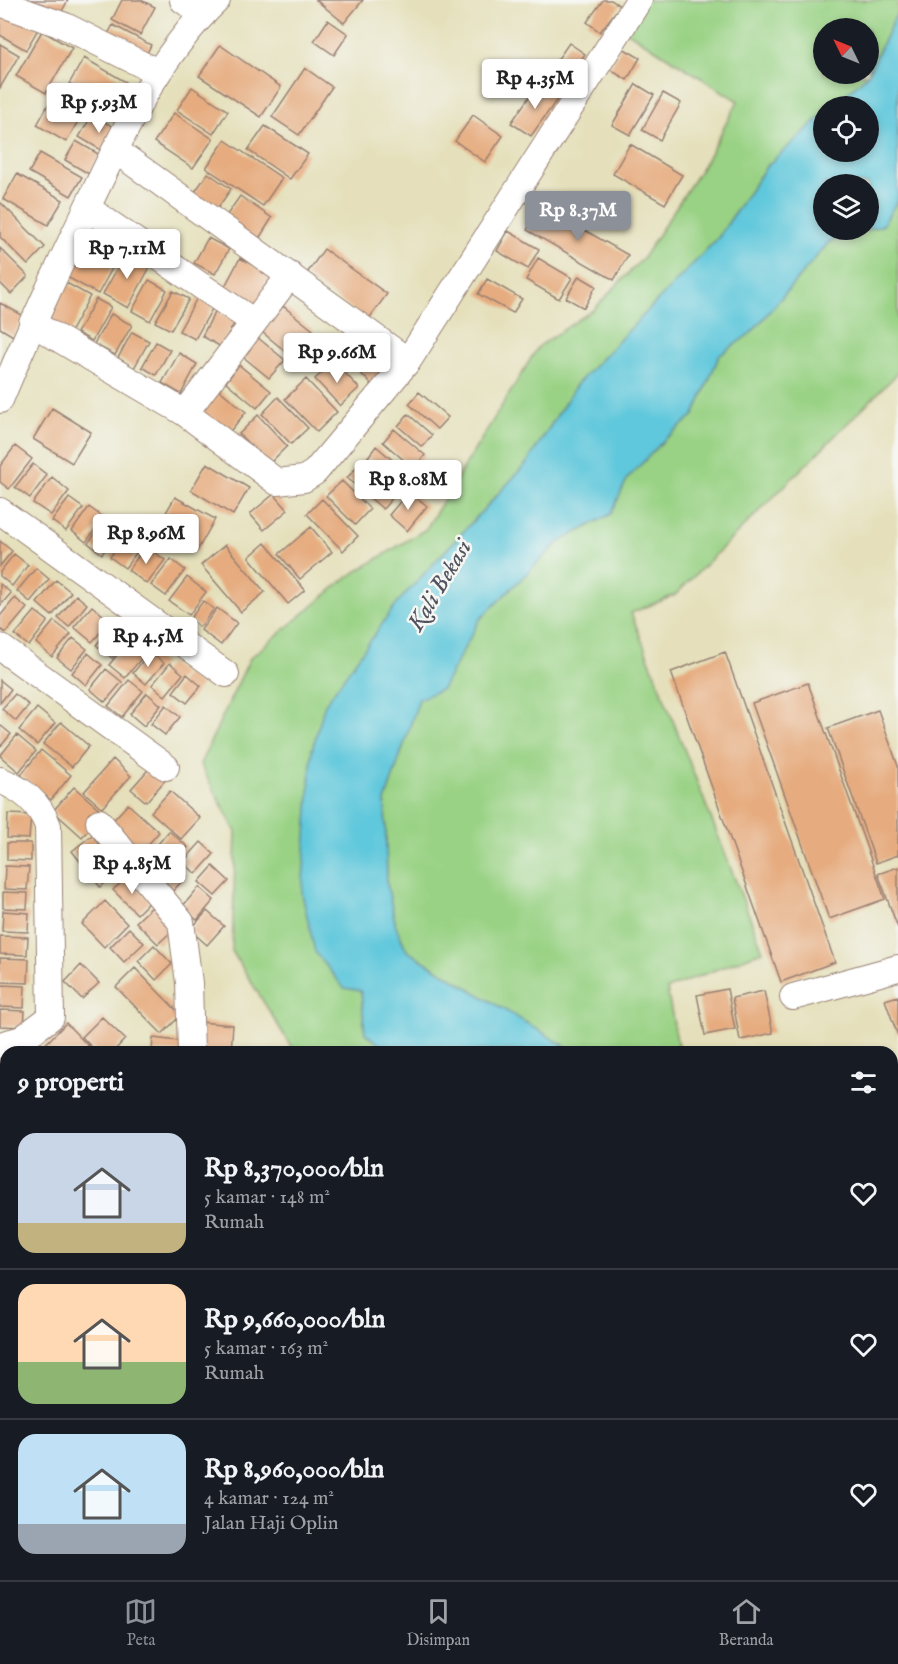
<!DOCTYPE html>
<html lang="id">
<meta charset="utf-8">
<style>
:root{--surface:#171b24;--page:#20242c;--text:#f1f3f6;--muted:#9ea1a6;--line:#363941;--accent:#8c9099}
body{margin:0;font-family:"IM FELL English",serif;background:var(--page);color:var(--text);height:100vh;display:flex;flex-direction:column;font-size:22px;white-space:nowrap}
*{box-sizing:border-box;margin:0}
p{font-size:20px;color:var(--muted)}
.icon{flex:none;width:33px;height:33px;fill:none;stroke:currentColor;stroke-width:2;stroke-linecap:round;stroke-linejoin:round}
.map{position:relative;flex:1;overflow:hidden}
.drawer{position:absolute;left:0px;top:1046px;width:898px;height:536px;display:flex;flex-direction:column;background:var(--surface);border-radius:18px 18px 0 0;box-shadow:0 3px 9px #0003}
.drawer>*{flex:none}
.needle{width:39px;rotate:313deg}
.fabs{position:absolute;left:813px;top:18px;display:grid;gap:12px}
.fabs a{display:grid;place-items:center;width:66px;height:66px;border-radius:50%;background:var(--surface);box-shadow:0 3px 9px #0003;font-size:30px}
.price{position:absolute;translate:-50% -51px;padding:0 14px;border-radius:6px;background:#fff;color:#222;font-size:20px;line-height:39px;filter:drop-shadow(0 2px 3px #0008)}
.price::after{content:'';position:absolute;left:50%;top:36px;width:18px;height:14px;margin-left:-9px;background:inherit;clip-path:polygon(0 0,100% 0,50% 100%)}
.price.current{background:var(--accent);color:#fff}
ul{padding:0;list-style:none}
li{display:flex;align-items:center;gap:18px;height:150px;padding:0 18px}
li+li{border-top:2px solid var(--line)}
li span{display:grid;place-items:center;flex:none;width:168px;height:120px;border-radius:18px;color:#555}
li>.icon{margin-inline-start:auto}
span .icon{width:72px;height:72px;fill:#fffc;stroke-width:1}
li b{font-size:26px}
h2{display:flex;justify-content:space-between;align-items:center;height:72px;padding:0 18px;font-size:26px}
.tabs{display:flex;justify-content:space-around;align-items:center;height:84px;border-top:2px solid var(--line);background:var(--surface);font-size:16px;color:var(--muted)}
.tabs a{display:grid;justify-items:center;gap:3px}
.tabs .current{color:var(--accent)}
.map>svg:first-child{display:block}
</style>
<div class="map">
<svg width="898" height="1580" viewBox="0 0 898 1580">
<rect width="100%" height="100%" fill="#f6f6f2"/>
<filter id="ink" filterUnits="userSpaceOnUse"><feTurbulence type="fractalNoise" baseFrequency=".0167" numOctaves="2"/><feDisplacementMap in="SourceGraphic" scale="12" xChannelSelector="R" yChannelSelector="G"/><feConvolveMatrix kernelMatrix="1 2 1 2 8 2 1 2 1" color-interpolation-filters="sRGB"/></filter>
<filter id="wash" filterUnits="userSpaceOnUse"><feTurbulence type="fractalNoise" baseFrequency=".008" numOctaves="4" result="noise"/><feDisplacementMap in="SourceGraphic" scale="24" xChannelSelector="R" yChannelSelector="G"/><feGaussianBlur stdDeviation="1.35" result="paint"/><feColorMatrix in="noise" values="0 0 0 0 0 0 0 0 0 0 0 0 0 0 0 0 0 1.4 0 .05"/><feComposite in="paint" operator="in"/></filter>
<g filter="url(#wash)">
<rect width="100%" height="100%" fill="#e5e0bb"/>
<path fill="#99d284" stroke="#727858" stroke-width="1.5" d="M639 0H898V11L869 71 868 28H824V74H867L865 79 833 106H824L823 115 766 167 718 238 577 384 527 463 397 603 361 991 365 1033 388 1051H294L232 951 236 832 200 764 250 658 346 578 426 529 538 347 594 309 643 258 706 161 738 101 621 28Z
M898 199V373L675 595 631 613 763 951 667 989 679 1051H573L407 951 396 927 387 884 385 801 419 699 442 689 480 619 559 542 611 514 627 479 665 439 694 415 719 356 752 332 829 242 883 225Z
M893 1378 898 1387V1516L892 1510Z"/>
<path fill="#60c8dc" stroke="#557484" stroke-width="1.5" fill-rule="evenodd" d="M898 11V199L883 225 829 242 752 332 719 356 694 415 665 439 627 479 611 514 559 542 480 619 442 689 419 699 385 801 387 884 396 927 407 951 573 1051H388L365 1033 361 991 344 988 315 952 302 894 312 750 325 704 397 603 527 463 577 384 718 238 766 167 823 115 824 152H868V106H833L868 74ZM824 184H868V230H824Z
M892 1202 898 1207V1387L892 1378Z"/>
<g id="blocks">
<path fill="#e6ac7f" d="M28 0H68L57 20Z
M122 0H141L155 7 140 35 112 20Z
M316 0H363L344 23Z
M603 0H611L620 6 600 32 587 22Z
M0 7 38 29 26 50 0 35Z
M328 20 348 34 334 55 314 41Z
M113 25 151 45 142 63 103 43Z
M42 31 72 48 46 93 16 76Z
M569 43 585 54 560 90 544 79Z
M0 44 19 55 0 88Z
M220 45 281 87 261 117 199 76Z
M621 47 640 58 627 80 609 69Z
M84 58 126 82 111 109 69 84Z
M305 68 332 87 299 135 272 117Z
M538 84 558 98 531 136 511 123Z
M636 84 654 95 630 135 612 125Z
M59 85 89 102 66 142 37 125Z
M192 87 228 111 213 134 177 110Z
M663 93 681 103 660 140 642 130Z
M174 113 213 139 193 168 154 142Z
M92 115 119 130 106 153 79 137Z
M473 115 503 136 485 162 455 141Z
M265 126 308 154 290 179 248 150Z
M225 140 282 178 263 206 206 168Z
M76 141 100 155 89 174 65 160Z
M630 144 682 175 665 204 613 174Z
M40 153 82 177 71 196 29 172Z
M208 173 231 189 215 212 192 196Z
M17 174 63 200 48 225 3 199Z
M240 196 272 218 255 245 222 222Z
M0 202 45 247 28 265 0 237Z
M541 205 628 255 614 280 527 230Z
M81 230 121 252 98 294 58 272Z
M508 231 539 249 528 269 497 251Z
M208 238 229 249 215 274 194 263Z
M0 248 28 276 11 294 0 283Z
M324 249 387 294 368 320 305 276Z
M127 251 151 265 128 308 103 294Z
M240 258 276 278 259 309 223 290Z
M538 258 572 278 559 299 526 280Z
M579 276 596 286 584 308 566 298Z
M487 279 522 299 513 313 478 294Z
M149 280 167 290 150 321 132 311Z
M63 281 90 296 68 336 41 321Z
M173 291 189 299 171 330 155 322Z
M197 298 213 307 195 339 179 331Z
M96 299 111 307 92 341 77 333Z
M0 303 24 316 13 336 0 328Z
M283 306 313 330 291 356 262 332Z
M216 310 236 320 221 347 202 336Z
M111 314 132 325 115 355 94 344Z
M132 332 149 341 134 368 118 358Z
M317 335 331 347 313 368 299 356Z
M257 337 285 360 269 378 242 356Z
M363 338 392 368 373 386 344 356Z
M156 342 170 350 156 375 142 367Z
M179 353 197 364 181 394 162 383Z
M334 361 359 388 340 406 315 379Z
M239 365 271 391 257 408 226 382Z
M306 379 337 412 317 432 285 399Z
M216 387 246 412 226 436 196 411Z
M419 392 448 417 437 429 409 404Z
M278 397 308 428 291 444 262 414Z
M52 408 91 432 72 463 33 439Z
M408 414 432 435 422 447 398 426Z
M258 415 287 446 269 464 239 434Z
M394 429 425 455 414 469 383 442Z
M15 446 32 459 9 489 0 482V466Z
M376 446 404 470 395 480 368 457Z
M364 459 400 489 383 509 347 478Z
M207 463 249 488 233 515 191 490Z
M33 464 47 475 30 498 15 487Z
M52 477 69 491 51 515 33 503Z
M342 481 370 509 355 525 326 496Z
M409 491 427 506 407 531 389 515Z
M274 494 288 510 264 530 250 514Z
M175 497 215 519 197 551 157 528Z
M69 498 83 508 66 531 52 521Z
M322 499 358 536 343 551 307 514Z
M89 507 104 518 86 542 72 531Z
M106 520 120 531 102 554 88 543Z
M311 527 332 552 300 579 279 554Z
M127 534 142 545 125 568 110 557Z
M0 541 12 551 0 566Z
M265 543 305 590 288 604 249 557Z
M225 545 265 592 241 612 201 565Z
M146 546 165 560 147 584 128 570Z
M14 554 28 565 12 586 0 576V572Z
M171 559 185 570 166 596 151 585Z
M36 568 49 579 30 602 17 591Z
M187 577 206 592 189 615 169 601Z
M56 580 71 592 52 616 37 603Z
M0 584 11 593 0 606Z
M76 595 87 604 69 627 58 618Z
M15 598 27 608 6 633 0 629V616Z
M203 601 214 609 200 627 190 619Z
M92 606 110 621 92 642 74 627Z
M217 608 237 623 221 645 201 630Z
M35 611 48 621 29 646 15 635Z
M118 618 134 631 112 658 96 645Z
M54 621 71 634 52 657 36 643Z
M135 633 151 647 125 678 109 665Z
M73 638 87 649 71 669 57 658Z
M150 652 164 663 146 684 133 673Z
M725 652 835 962 781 982 671 672Z
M88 653 102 665 86 685 72 673Z
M170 663 183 674 165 696 152 685Z
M106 669 122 682 105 702 90 689Z
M187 674 201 686 187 703 173 692Z
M0 680 11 689 0 703Z
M129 680 143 691 122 717 108 706Z
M808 683 885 899 829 919 752 703Z
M147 693 161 705 144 726 130 714Z
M15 694 29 705 16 721 2 709Z
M166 705 180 717 165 735 151 724Z
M37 708 55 723 37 745 19 730Z
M878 710 898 766V855L876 863 828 728Z
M61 722 89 746 72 767 43 744Z
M0 725 11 734 0 747Z
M17 735 36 751 19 772 0 756Z
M41 750 71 775 51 800 21 775Z
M113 759 131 776 102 808 84 792Z
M154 763 168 777 146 802 131 789Z
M74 787 104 813 82 837 53 811Z
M170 791 200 818 181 839 151 812Z
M128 804 159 832 138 856 106 828Z
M8 814 31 815 29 839 7 838Z
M169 831 188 847 176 860 158 844Z
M92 835 120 872 100 887 72 851Z
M201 842 214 854 196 874 183 862Z
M7 843H31V861L7 860Z
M157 848 187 876 169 895 139 868Z
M5 866 29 867 27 890 4 889Z
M213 866 229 881 215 896 199 882Z
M898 867V928L878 874Z
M127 877 150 901 137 914 113 890Z
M199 887 214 900 197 920 182 907Z
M3 892 28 893 27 909 3 908Z
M105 901 127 924 104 947 82 924Z
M154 905 176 927 158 944 136 922Z
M3 911 29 913 28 932 2 931Z
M207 911 224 926 207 945 190 930Z
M129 928 144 943 124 962 110 947Z
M0 936 28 937 27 955 0 954Z
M154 945 172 964 156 980 138 961Z
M0 958 29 959 28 983 0 982Z
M81 965 99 983 82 999 65 982Z
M135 968 181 1015 162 1034 116 987Z
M0 985 25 986 24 1008 0 1007Z
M727 989 735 1029 705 1035 697 995Z
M764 991 773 1033 740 1040 732 998Z
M898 996V1036L885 1000Z
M0 1010 25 1011 24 1027 0 1026Z
M102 1017 125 1039 113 1052H96L82 1037Z
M200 1022 233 1025 231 1052H197Z
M66 1023 94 1052H38Z
M153 1038 186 1042 184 1052H152Z
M892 1064 898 1079V1102L892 1104Z
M3 1097 6 1100V1132L0 1137V1099Z
M6 1138V1164L0 1169V1143Z
M0 1191 6 1204V1221L0 1223Z
M6 1232V1266L0 1268V1234Z
M6 1276V1300L2 1301 0 1277Z
M0 1393 6 1402V1416L0 1420Z
M6 1427V1458L0 1462V1431Z
M6 1465V1506L0 1510V1469Z
M892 1522 898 1527V1569L892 1565Z
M0 1532 6 1541V1575H28L32 1580H0Z
M324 1575H352L356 1580H328Z
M461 1575H488L483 1580H457Z
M799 1575H812L817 1580H794Z
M836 1575H887L893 1580H841Z"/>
</g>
</g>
<g filter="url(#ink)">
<use href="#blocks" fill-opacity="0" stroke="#988073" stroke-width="1.5"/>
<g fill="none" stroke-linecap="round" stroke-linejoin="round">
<defs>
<path id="minor" d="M183 0 203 14
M0 3 65 26 157 72
M115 150 408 361
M87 208 254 322
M32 323 185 413 277 482 304 479 315 472 408 361 639 0
M0 400C27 335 56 272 87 208 122 134 157 58 217 0
M185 413 290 275
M0 511 226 674
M0 647 166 767
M0 780C23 790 39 802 48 826L51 1017 22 1039 0 1045
M99 822 181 922 189 983 191 1052
M793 997 898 968
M0 1182 6 1188
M0 1314 6 1312
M0 1372 6 1382
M667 1575 672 1580
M265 1580 272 1575
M420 1580 425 1575
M513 1580 517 1575
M770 1580 775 1575"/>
</defs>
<use href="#minor" stroke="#988073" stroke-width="28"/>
<use href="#minor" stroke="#fff" stroke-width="26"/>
</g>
</g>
<g text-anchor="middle" stroke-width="5" stroke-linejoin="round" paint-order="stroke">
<g font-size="24" font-style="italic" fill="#515260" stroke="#f6f6f2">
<text transform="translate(439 585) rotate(-59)" y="8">Kali Bekasi</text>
</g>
</g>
</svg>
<div class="fabs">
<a><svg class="needle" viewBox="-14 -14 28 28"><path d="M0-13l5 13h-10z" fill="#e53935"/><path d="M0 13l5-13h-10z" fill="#9ea1a6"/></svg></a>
<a><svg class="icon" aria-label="locate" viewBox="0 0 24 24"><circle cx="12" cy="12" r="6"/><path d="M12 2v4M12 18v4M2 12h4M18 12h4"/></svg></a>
<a><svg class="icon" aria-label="layers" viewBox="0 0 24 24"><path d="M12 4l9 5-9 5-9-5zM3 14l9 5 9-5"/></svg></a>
</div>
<b class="price" style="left:535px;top:110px">Rp 4.35M</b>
<b class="price" style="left:99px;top:134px">Rp 5.93M</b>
<b class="price current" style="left:578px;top:242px">Rp 8.37M</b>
<b class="price" style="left:127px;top:280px">Rp 7.11M</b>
<b class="price" style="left:337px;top:384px">Rp 9.66M</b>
<b class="price" style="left:408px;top:511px">Rp 8.08M</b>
<b class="price" style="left:146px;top:565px">Rp 8.96M</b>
<b class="price" style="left:148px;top:668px">Rp 4.5M</b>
<b class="price" style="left:132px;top:895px">Rp 4.85M</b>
<section class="drawer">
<h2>9 properti<svg class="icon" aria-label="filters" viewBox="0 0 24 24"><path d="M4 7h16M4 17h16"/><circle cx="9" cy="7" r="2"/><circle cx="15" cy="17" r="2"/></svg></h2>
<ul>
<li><span style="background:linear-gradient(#c9d6e8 75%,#c2b280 0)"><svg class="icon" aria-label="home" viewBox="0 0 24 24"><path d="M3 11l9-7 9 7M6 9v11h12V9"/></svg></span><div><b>Rp 8,370,000/bln</b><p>5 kamar · 148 m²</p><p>Rumah</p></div><svg class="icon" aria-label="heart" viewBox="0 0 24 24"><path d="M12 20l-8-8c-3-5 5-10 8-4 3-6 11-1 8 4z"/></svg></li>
<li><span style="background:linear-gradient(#ffd9b3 65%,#8fb573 0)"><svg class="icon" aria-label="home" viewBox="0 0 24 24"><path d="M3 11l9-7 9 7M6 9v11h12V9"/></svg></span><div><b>Rp 9,660,000/bln</b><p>5 kamar · 163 m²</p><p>Rumah</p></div><svg class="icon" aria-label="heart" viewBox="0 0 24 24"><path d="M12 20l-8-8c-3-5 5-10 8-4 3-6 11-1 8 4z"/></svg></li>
<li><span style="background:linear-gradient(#bfe0f5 75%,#9aa5b1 0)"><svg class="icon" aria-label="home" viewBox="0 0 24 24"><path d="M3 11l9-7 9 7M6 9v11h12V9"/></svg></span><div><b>Rp 8,960,000/bln</b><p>4 kamar · 124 m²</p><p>Jalan Haji Oplin</p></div><svg class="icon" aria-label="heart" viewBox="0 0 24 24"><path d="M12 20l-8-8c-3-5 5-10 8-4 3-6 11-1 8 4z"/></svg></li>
</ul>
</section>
</div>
<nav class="tabs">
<a class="current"><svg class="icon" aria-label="map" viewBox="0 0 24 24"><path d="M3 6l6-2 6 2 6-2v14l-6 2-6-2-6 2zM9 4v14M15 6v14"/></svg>Peta</a>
<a><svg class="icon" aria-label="saved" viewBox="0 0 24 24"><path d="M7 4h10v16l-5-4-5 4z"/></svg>Disimpan</a>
<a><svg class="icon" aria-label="home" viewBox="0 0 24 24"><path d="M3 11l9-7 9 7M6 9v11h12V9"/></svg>Beranda</a>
</nav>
